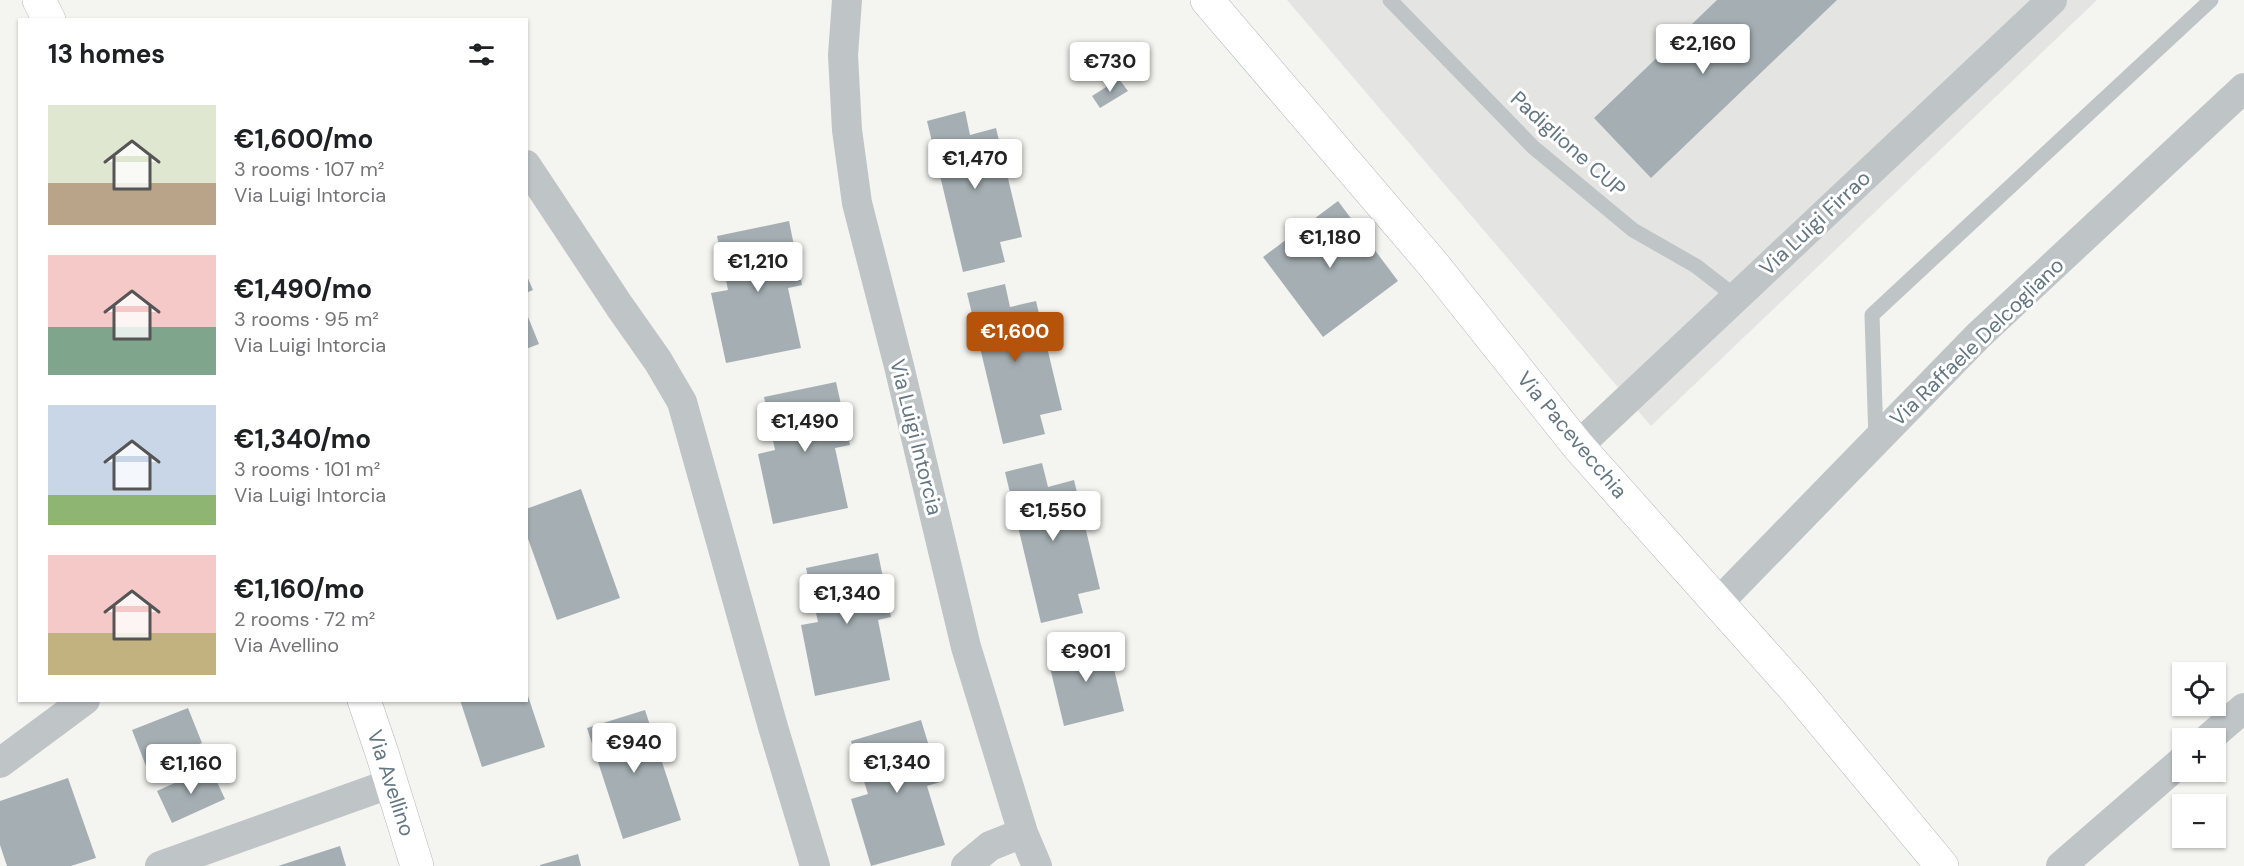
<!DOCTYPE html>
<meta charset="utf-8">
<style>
:root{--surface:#fff;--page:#f6f6f6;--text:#202124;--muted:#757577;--accent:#b45309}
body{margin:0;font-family:"DM Sans",sans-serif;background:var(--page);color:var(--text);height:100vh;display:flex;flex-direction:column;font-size:22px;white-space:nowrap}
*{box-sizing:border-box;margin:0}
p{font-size:20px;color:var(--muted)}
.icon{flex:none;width:33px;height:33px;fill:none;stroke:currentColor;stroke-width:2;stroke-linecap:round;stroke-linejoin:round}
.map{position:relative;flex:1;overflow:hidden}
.details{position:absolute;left:18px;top:18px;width:510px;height:684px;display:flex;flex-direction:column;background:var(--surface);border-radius:0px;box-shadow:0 2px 4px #0004}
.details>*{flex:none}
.tools{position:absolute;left:2172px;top:662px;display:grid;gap:12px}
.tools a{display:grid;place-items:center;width:54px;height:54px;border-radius:0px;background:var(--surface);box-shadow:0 2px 4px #0004;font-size:30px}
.price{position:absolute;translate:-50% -51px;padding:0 14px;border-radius:6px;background:#fff;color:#222;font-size:20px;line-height:39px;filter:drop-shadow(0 2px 3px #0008)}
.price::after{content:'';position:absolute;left:50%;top:36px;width:18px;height:14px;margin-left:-9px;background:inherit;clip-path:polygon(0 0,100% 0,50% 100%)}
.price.selected{background:var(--accent);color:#fff}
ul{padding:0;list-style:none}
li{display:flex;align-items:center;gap:18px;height:150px;padding:0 30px}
li span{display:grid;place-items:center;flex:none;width:168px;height:120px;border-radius:0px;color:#555}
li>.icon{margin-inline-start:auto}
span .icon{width:72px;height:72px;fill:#fffc;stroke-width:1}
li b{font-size:26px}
h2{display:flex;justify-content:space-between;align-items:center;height:72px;padding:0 30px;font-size:26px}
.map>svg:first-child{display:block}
</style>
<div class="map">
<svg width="2244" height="866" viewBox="0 0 2244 866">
<rect width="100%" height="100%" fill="#f4f4f0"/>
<path fill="#e4e5e3" d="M1287 0H2097L1651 426Z"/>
<path fill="#a5afb3" d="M1717 0H1837L1651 178 1594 118Z
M1119 79 1128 91 1100 108 1092 96Z
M965 111 970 135 996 128 1022 237 1000 242 1005 262 963 272 927 121Z
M1338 201 1398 281 1323 337 1263 257Z
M789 221 802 285 788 288 801 348 726 363 711 293 728 290 717 236Z
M526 274 533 290 526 293Z
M1005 284 1010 307 1036 301 1062 410 1040 415 1045 434 1003 444 967 293Z
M526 312 539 344 526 349Z
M836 382 850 445 835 448 848 508 773 524 758 454 775 450 764 397Z
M1042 463 1048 487 1074 480 1100 589 1078 594 1083 613 1041 623 1005 472Z
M581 489 620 598 557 620 526 533V509Z
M878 553 891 617 878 620 890 680 815 696 801 625 818 622 806 568Z
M1107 640 1124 711 1064 726 1047 655Z
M527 693 545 747 482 767 460 700H526Z
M188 708 202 743 146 766 132 730Z
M645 710 681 820 623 839 587 728Z
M921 720 940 782 927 786 945 845 871 866 851 799 868 794 851 741Z
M210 767 225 799 172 823 157 791Z
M68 778 96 858 71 866H7L0 845V801Z
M340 846 346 866H278Z
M578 854 581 866H540V865Z"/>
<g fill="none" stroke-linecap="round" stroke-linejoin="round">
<defs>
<path id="secondary" d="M39 0 49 20
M1207 0 1432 263 1578 446 1795 689 1942 866
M364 700 382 753 417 866"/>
</defs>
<use href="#secondary" stroke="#b1b7bb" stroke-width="34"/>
<path stroke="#bfc4c6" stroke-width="15" d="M1390 0 1533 147 1633 230 1696 266 1736 297
M1876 440 1872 315 2211 0"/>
<path stroke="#bfc4c6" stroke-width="30" d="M847 0 843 55 847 130 857 203 899 366 966 647 1023 833 1037 866
M526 165 620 307 658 361 682 402 773 727 815 866
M1578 446 2052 0
M1718 603 1978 336 2244 88
M2209 738 2244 708
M0 763 85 700
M160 866 392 783
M966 866 990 846 1023 833
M2061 866 2182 761"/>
<use href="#secondary" stroke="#fff" stroke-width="33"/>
</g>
<g text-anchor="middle" stroke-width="6" stroke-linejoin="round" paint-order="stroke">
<g font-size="21" fill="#637681" stroke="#fff">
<text transform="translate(1568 144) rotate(42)" y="7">Padiglione CUP</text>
<text transform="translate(1815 223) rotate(-43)" y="7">Via Luigi Firrao</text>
<text transform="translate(1977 342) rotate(-44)" y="7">Via Raffaele Delcogliano</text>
<text transform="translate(1572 435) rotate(50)" y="7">Via Pacevecchia</text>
<text transform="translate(916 437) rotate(76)" y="7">Via Luigi Intorcia</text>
<text transform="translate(391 783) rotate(72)" y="7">Via Avellino</text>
</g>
</g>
</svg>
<div class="tools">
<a><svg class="icon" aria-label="locate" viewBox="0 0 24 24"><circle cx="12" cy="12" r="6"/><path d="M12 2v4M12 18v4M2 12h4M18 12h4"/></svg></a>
<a>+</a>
<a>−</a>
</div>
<b class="price" style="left:1703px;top:75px">€2,160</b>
<b class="price" style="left:1110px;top:93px">€730</b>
<b class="price" style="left:975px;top:190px">€1,470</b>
<b class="price" style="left:1330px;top:269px">€1,180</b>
<b class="price" style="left:758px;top:293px">€1,210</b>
<b class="price selected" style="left:1015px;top:363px">€1,600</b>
<b class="price" style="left:805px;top:453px">€1,490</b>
<b class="price" style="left:1053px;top:542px">€1,550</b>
<b class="price" style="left:847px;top:625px">€1,340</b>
<b class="price" style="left:1086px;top:683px">€901</b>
<b class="price" style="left:634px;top:774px">€940</b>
<b class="price" style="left:897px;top:794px">€1,340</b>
<b class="price" style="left:191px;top:795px">€1,160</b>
<section class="details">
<h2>13 homes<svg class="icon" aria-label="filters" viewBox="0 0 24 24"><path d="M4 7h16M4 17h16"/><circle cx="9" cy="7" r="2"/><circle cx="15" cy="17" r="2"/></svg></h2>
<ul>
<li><span style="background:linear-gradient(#dfe7d0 65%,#b9a48a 0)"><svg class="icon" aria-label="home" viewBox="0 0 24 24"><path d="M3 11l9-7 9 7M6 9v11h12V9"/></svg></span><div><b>€1,600/mo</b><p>3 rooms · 107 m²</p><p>Via Luigi Intorcia</p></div></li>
<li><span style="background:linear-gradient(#f6c9c9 60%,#7fa58c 0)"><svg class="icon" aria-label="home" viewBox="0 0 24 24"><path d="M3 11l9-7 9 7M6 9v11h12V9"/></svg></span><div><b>€1,490/mo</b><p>3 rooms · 95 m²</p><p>Via Luigi Intorcia</p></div></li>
<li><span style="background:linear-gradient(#c9d6e8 75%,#8fb573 0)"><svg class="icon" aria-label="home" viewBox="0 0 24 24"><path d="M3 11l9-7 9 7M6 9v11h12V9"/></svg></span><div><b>€1,340/mo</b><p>3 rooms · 101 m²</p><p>Via Luigi Intorcia</p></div></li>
<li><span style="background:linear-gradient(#f6c9c9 65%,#c2b280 0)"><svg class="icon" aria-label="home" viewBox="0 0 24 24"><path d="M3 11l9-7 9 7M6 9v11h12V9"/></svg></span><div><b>€1,160/mo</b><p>2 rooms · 72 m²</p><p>Via Avellino</p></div></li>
</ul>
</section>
</div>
